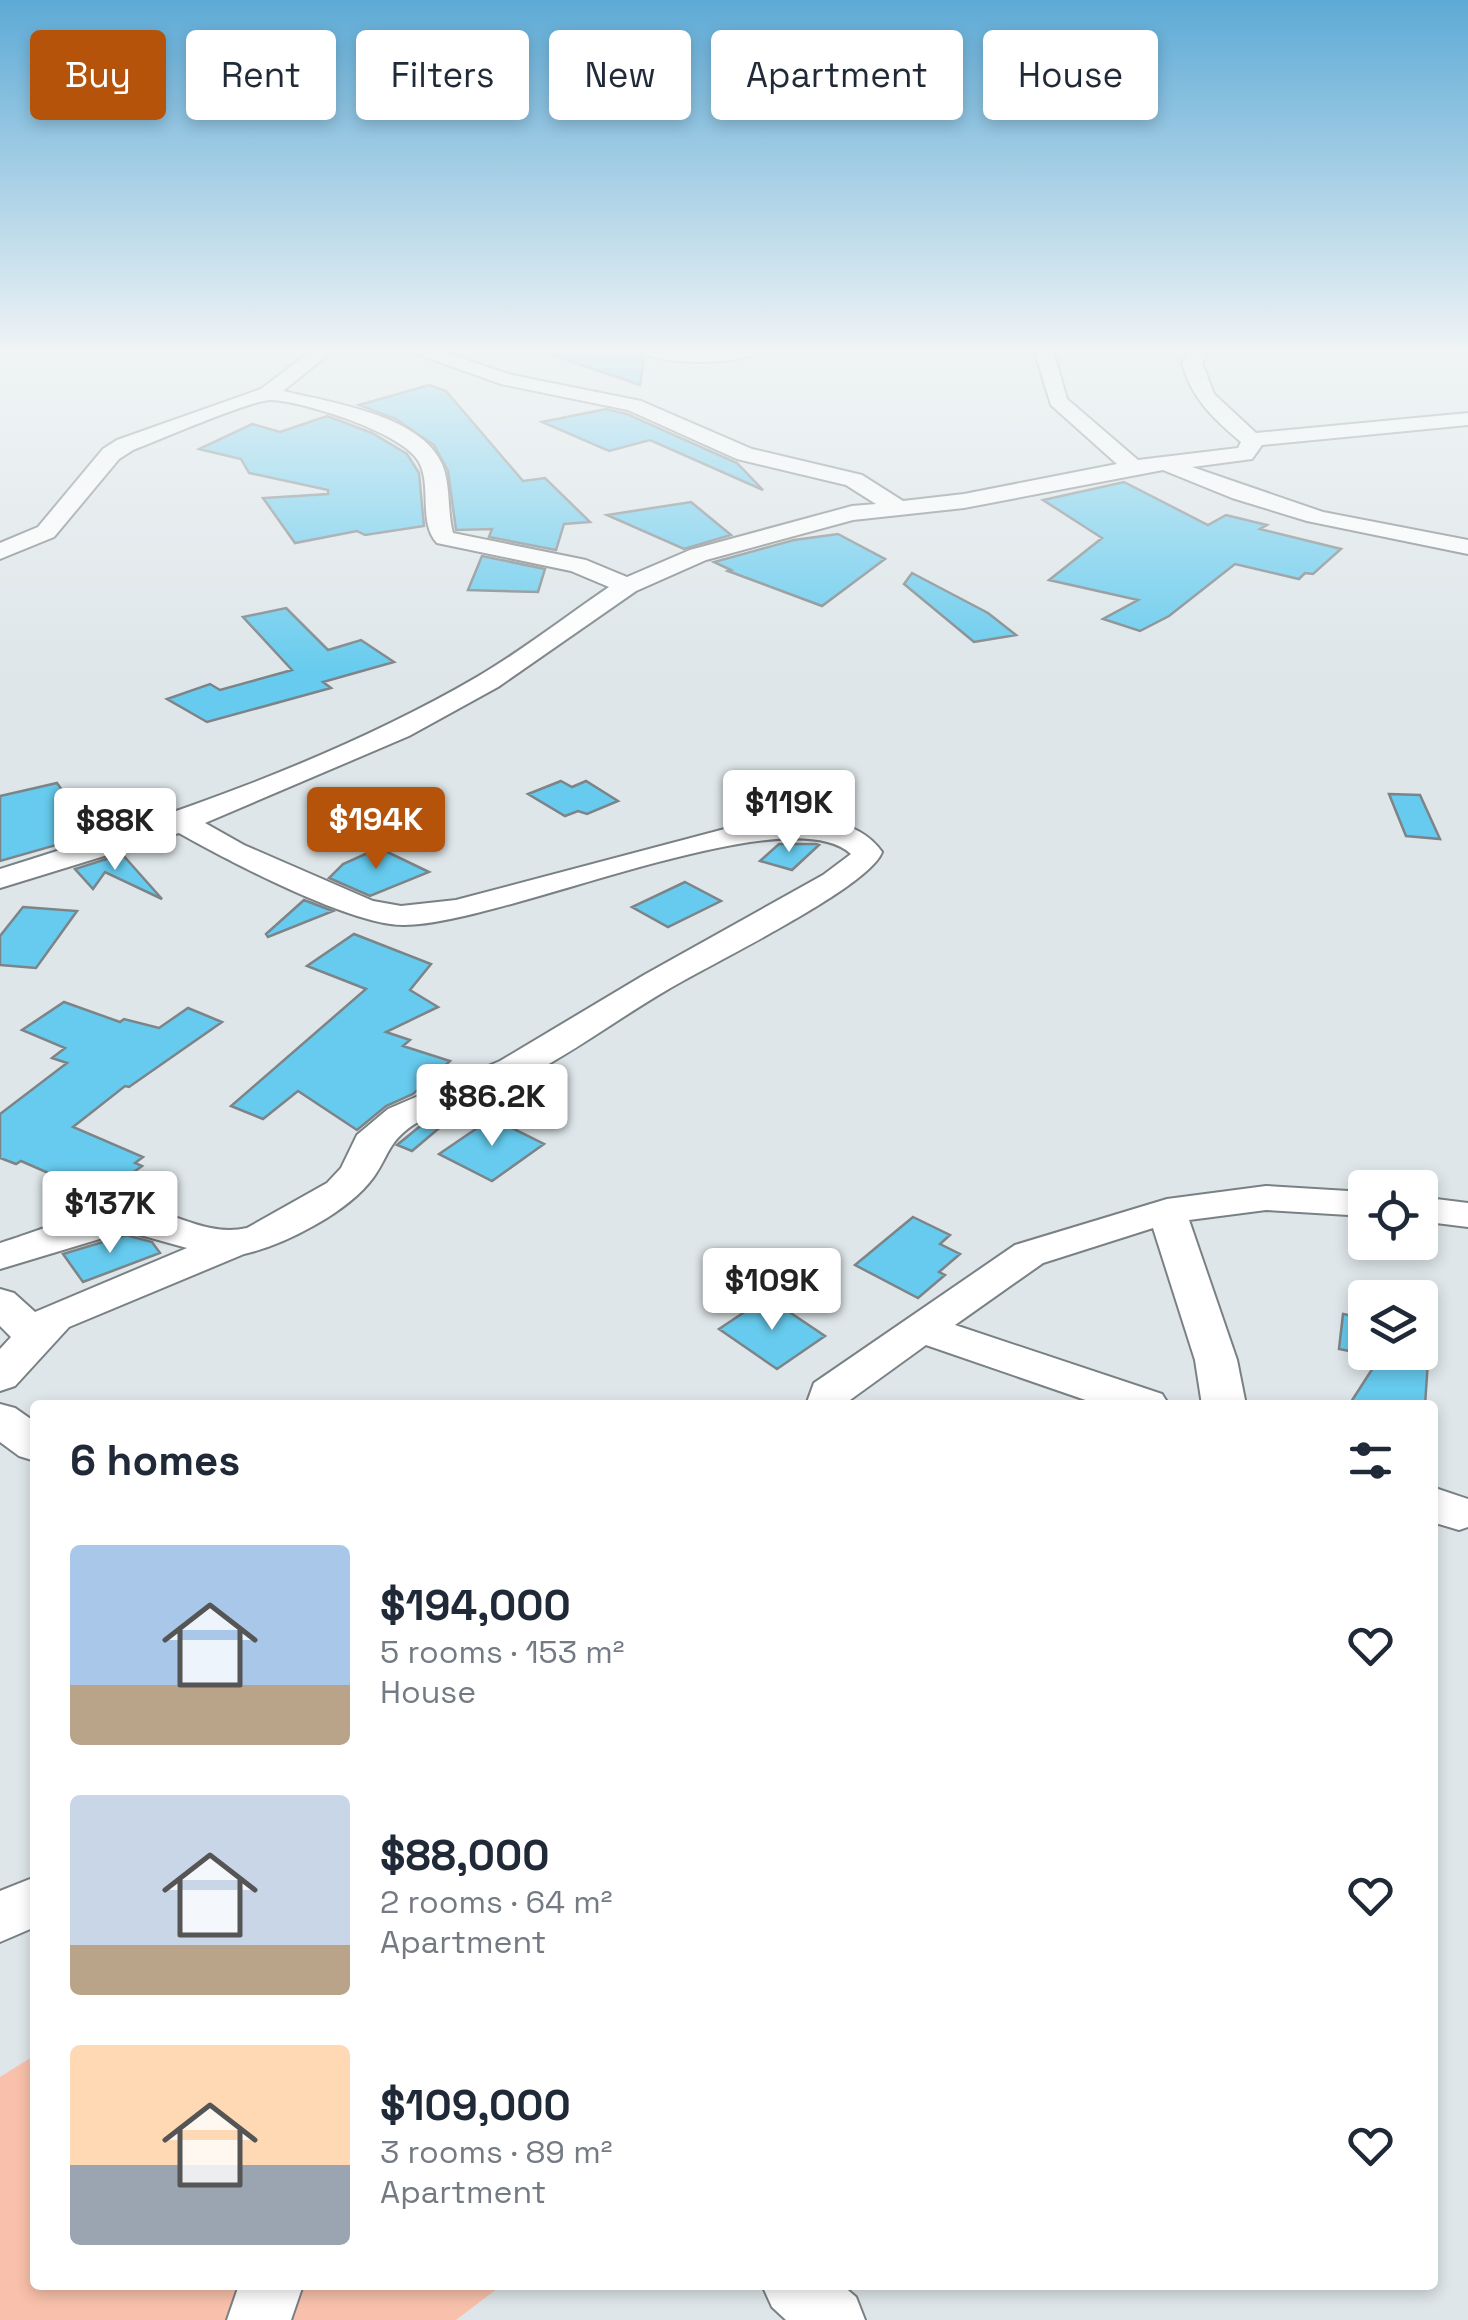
<!DOCTYPE html>
<meta charset="utf-8">
<style>
:root{--surface:#fff;--page:#f6f6f7;--text:#1f2937;--muted:#747a83;--accent:#b45309}
body{margin:0;font-family:"Space Grotesk",sans-serif;background:var(--page);color:var(--text);height:100vh;display:flex;flex-direction:column;font-size:38px;white-space:nowrap}
*{box-sizing:border-box;margin:0}
p{font-size:32px;color:var(--muted)}
.icon{flex:none;width:55px;height:55px;fill:none;stroke:currentColor;stroke-width:2;stroke-linecap:round;stroke-linejoin:round}
.map{position:relative;flex:1;overflow:hidden}
.sheet{position:absolute;left:30px;top:1400px;width:1408px;height:890px;display:flex;flex-direction:column;background:var(--surface);border-radius:10px;box-shadow:0 5px 15px #0003}
.sheet>*{flex:none}
.top-card{position:absolute;left:30px;top:30px;width:1410px;height:90px;display:flex;gap:20px}
.fabs{position:absolute;left:1348px;top:1170px;display:grid;gap:20px}
.fabs a{display:grid;place-items:center;width:90px;height:90px;border-radius:10px;background:var(--surface);box-shadow:0 5px 15px #0003;font-size:50px}
.price{position:absolute;translate:-50% -85px;padding:0 22px;border-radius:10px;background:#fff;color:#222;font-size:32px;line-height:65px;filter:drop-shadow(0 2px 5px #0008)}
.price::after{content:'';position:absolute;left:50%;top:60px;width:30px;height:22px;margin-left:-15px;background:inherit;clip-path:polygon(0 0,100% 0,50% 100%)}
.price.on{background:var(--accent);color:#fff}
ul{padding:0;list-style:none}
li{display:flex;align-items:center;gap:30px;height:250px;padding:0 40px}
li span{display:grid;place-items:center;flex:none;width:280px;height:200px;border-radius:10px;color:#555}
li>.icon{margin-inline-start:auto}
span .icon{width:120px;height:120px;fill:#fffc;stroke-width:1}
li b{font-size:42px}
h2{display:flex;justify-content:space-between;align-items:center;height:120px;padding:0 40px;font-size:42px}
.pill{padding:0 35px;border-radius:10px;background:var(--surface);box-shadow:0 5px 15px #0003;font-size:35px;line-height:90px}
.pill.on{background:var(--accent);color:#fff}
.map>svg:first-child{display:block}
</style>
<div class="map">
<svg width="1468" height="2320" viewBox="0 0 1468 2320">
<rect width="100%" height="100%" fill="#dee6e9"/>
<path fill="#f9c1ab" d="M35 2055V2285H502L456 2320H0V2077Z"/>
<path fill="#66cbee" stroke="#7d8487" stroke-width="2.5" d="M553 350H634L644 358 640 385 552 355Z
M429 385 446 391 523 481 545 478 590 522 564 524 556 550 489 537 492 529 456 530 448 471 434 445 396 419 359 405Z
M606 409 627 414 737 463 763 490 650 440 609 451 542 422Z
M327 416 372 433 407 454 419 473 424 526 365 535 357 531 295 543 263 498 328 494V490L249 473 241 459 199 449 252 424 280 432Z
M1124 482 1208 525 1226 515 1267 525 1260 529 1341 549 1313 574 1305 573 1299 579 1235 564 1169 616 1140 631 1103 619 1138 600 1049 580 1102 538 1043 500Z
M691 502 731 535 684 549 607 515Z
M838 534 885 559 822 606 728 571 731 570 714 562 794 540Z
M482 556 545 569 538 592 468 590Z
M912 573 988 613 1016 635 974 642 904 584Z
M286 608 328 650 361 640 394 662 323 682 331 688 207 722 167 699 210 684 220 690 292 670 243 617Z
M561 781 572 787 586 781 618 801 587 814 578 811 565 816 528 794Z
M57 783 89 828 96 826 102 832 0 861V796Z
M1389 794 1420 795 1440 839 1406 836Z
M779 844H816L819 845 792 870 760 861Z
M379 848 429 872 370 896 329 878 343 864Z
M122 854 162 899 105 872 93 889 75 869Z
M685 882 721 901 668 927 632 907Z
M304 900 333 911 268 937 266 934Z
M23 907 77 911 36 968 0 965V936Z
M354 934 431 964 410 990 438 1007 386 1032 410 1040 403 1046 450 1061 413 1094 386 1106 357 1130 298 1091 263 1119 231 1106 366 989 307 966Z
M64 1002 120 1022 124 1019 159 1028 188 1008 222 1022 129 1087 125 1086 73 1127 143 1157 135 1163 142 1166 101 1196 21 1161 16 1164 0 1158V1114L67 1063 52 1058 65 1048 22 1030Z
M492 1118 544 1144 492 1181 439 1154Z
M424 1123 438 1129 412 1151 397 1145Z
M913 1217 950 1235 940 1244 960 1254 939 1272 945 1275 918 1298 855 1265Z
M126 1235 152 1242 160 1253 83 1282 63 1254Z
M767 1297 825 1336 777 1369 719 1329Z
M1343 1314 1365 1318V1352H1420V1329L1430 1331 1425 1405H1349L1380 1357 1339 1349Z"/>
<g fill="none" stroke-linecap="round" stroke-linejoin="round">
<defs>
<path id="minor" d="M312 350H334L283 391C329 402 421 415 442 464 451 486 447 511 453 533L586 560 627 577 690 550 852 506 876 504 846 485 737 459 628 410 501 384 406 350H435L512 375 641 401 752 449 862 475 903 501 964 494 1117 464 1051 405 1034 350H1053L1067 399 1138 460 1238 448 1241 442C1214 419 1191 398 1182 363L1190 350H1209L1202 363 1214 394 1256 433 1468 413V425L1262 445 1252 459 1192 467 1323 512 1468 540V554L1307 521 1232 498 1163 470 964 508 853 520 706 560 636 591 498 687 409 736 205 823 244 845 373 901 401 906 456 900 755 821C797 817 855 813 882 852 869 888 708 965 667 990 619 1018 574 1052 525 1077 489 1095 446 1104 413 1125 387 1143 389 1156 373 1178 348 1212 285 1245 244 1254L69 1327 15 1386 0 1391V1349L11 1337 0 1326V1289L14 1293 35 1312 187 1248 126 1231 0 1269V1243C27 1235 103 1205 126 1206 167 1206 203 1238 247 1228L327 1183 341 1168 357 1135 388 1109 500 1061 644 975 823 875 851 854C786 794 499 926 403 925 350 925 227 860 179 833L0 888V869C163 818 329 763 477 677 523 650 565 617 609 587L571 571 437 543C418 523 432 486 419 462 404 433 303 401 271 400 253 399 157 441 133 450L119 459 54 537 0 559V543L38 527 103 449 117 440 261 389Z
M638 350H762C742 366 658 366 638 350Z
M1266 1186 1365 1192V1216L1266 1210 1189 1220 1237 1360 1246 1405H1202L1195 1360 1153 1228 1043 1263 955 1325 1162 1394 1169 1405H1100L926 1345 850 1400V1405H806L814 1383 1015 1245 1167 1199Z
M1420 1197 1468 1203V1227L1420 1221Z
M0 1404 15 1408 35 1422V1461L19 1456 0 1442Z
M1432 1487 1468 1499V1527L1459 1530 1432 1522Z
M35 1877V1927L0 1942V1891Z
M239 2285H303L291 2320H227Z
M762 2285H842L856 2297 865 2320H786L772 2307Z"/>
</defs>
<use href="#minor" stroke="#7a8184" stroke-width="4"/>
<use href="#minor" fill="#fff" fill-rule="evenodd"/>
</g>
<linearGradient id="sky" x2="0" y2="1"><stop stop-color="#5daad6"/><stop offset="0.52" stop-color="#f0f4f5"/><stop offset="1" stop-color="#f0f4f5" stop-opacity="0"/></linearGradient>
<rect width="1468" height="675" fill="url(#sky)"/>
</svg>
<div class="fabs">
<a><svg class="icon" aria-label="locate" viewBox="0 0 24 24"><circle cx="12" cy="12" r="6"/><path d="M12 2v4M12 18v4M2 12h4M18 12h4"/></svg></a>
<a><svg class="icon" aria-label="layers" viewBox="0 0 24 24"><path d="M12 4l9 5-9 5-9-5zM3 14l9 5 9-5"/></svg></a>
</div>
<b class="price" style="left:789px;top:855px">$119K</b>
<b class="price on" style="left:376px;top:872px">$194K</b>
<b class="price" style="left:115px;top:873px">$88K</b>
<b class="price" style="left:492px;top:1149px">$86.2K</b>
<b class="price" style="left:110px;top:1256px">$137K</b>
<b class="price" style="left:772px;top:1333px">$109K</b>
<div class="top-card">
<a class="pill on">Buy</a>
<a class="pill">Rent</a>
<a class="pill">Filters</a>
<a class="pill">New</a>
<a class="pill">Apartment</a>
<a class="pill">House</a>
</div>
<section class="sheet">
<h2>6 homes<svg class="icon" aria-label="filters" viewBox="0 0 24 24"><path d="M4 7h16M4 17h16"/><circle cx="9" cy="7" r="2"/><circle cx="15" cy="17" r="2"/></svg></h2>
<ul>
<li><span style="background:linear-gradient(#a9c7e8 70%,#b9a48a 0)"><svg class="icon" aria-label="home" viewBox="0 0 24 24"><path d="M3 11l9-7 9 7M6 9v11h12V9"/></svg></span><div><b>$194,000</b><p>5 rooms · 153 m²</p><p>House</p></div><svg class="icon" aria-label="heart" viewBox="0 0 24 24"><path d="M12 20l-8-8c-3-5 5-10 8-4 3-6 11-1 8 4z"/></svg></li>
<li><span style="background:linear-gradient(#c9d6e8 75%,#b9a48a 0)"><svg class="icon" aria-label="home" viewBox="0 0 24 24"><path d="M3 11l9-7 9 7M6 9v11h12V9"/></svg></span><div><b>$88,000</b><p>2 rooms · 64 m²</p><p>Apartment</p></div><svg class="icon" aria-label="heart" viewBox="0 0 24 24"><path d="M12 20l-8-8c-3-5 5-10 8-4 3-6 11-1 8 4z"/></svg></li>
<li><span style="background:linear-gradient(#ffd9b3 60%,#9aa5b1 0)"><svg class="icon" aria-label="home" viewBox="0 0 24 24"><path d="M3 11l9-7 9 7M6 9v11h12V9"/></svg></span><div><b>$109,000</b><p>3 rooms · 89 m²</p><p>Apartment</p></div><svg class="icon" aria-label="heart" viewBox="0 0 24 24"><path d="M12 20l-8-8c-3-5 5-10 8-4 3-6 11-1 8 4z"/></svg></li>
</ul>
</section>
</div>
